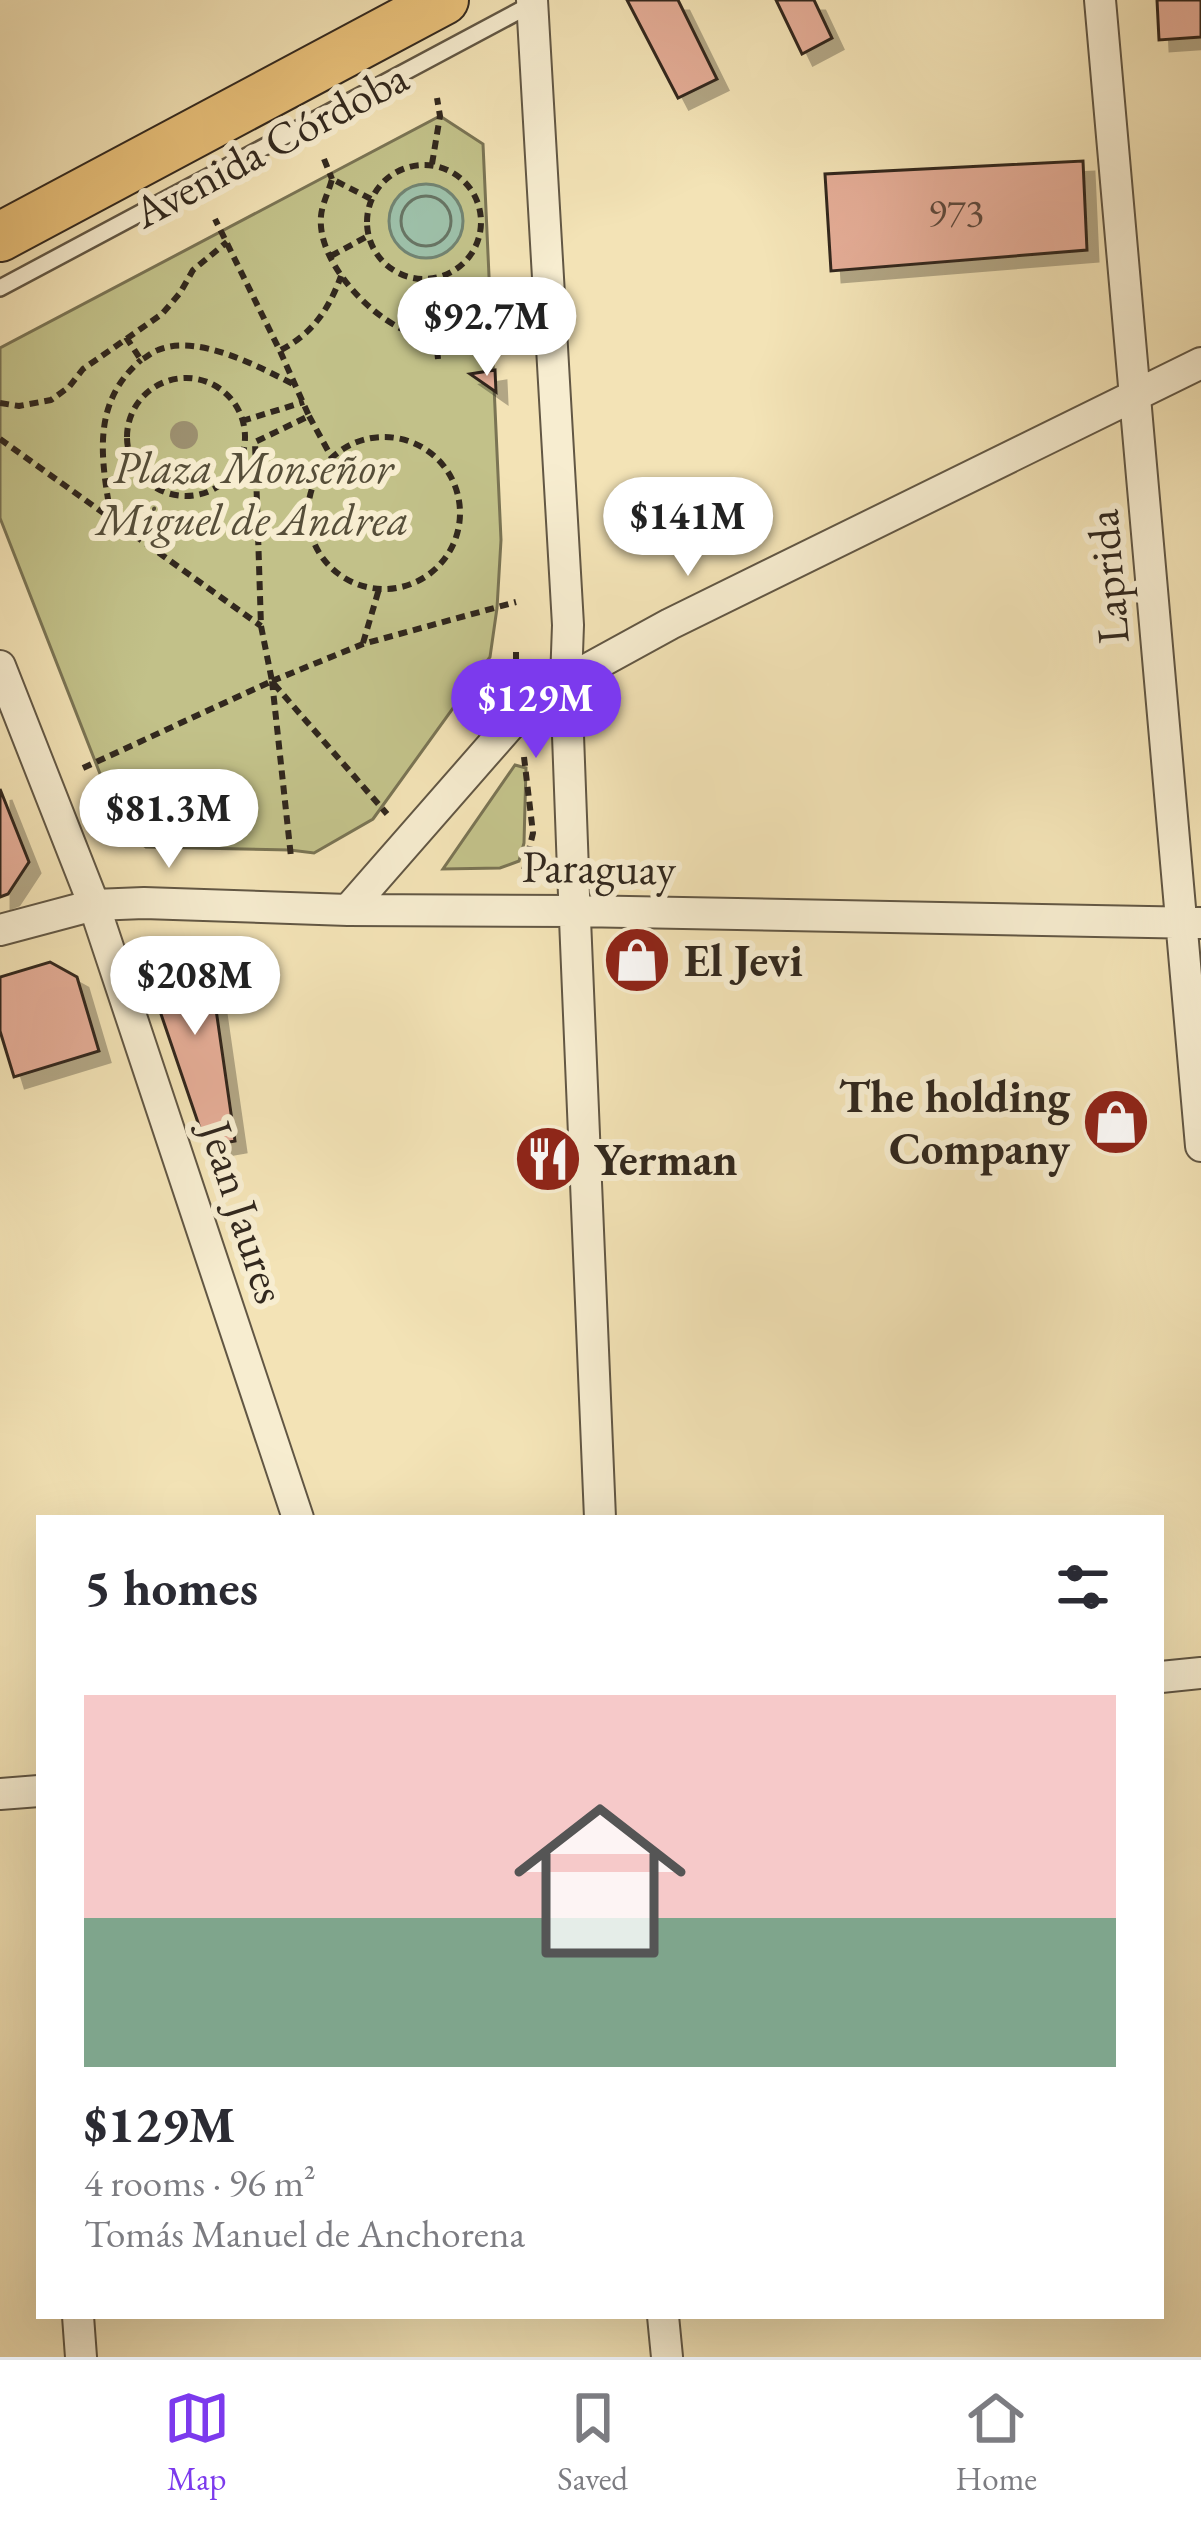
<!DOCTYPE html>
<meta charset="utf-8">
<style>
:root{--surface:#fff;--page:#f2f2f3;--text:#2b2b33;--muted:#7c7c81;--line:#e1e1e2;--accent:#7c3aed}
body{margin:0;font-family:"EB Garamond",serif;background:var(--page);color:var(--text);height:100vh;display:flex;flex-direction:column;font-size:45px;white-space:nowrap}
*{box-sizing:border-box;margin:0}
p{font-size:39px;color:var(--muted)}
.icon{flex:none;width:66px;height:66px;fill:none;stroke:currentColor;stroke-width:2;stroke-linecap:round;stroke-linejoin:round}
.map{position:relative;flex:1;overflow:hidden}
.side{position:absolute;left:36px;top:1515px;width:1128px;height:804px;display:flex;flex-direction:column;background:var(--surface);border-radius:0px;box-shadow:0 12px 48px #0002}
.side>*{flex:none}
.price{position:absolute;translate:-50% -102px;padding:0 27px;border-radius:42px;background:#fff;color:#222;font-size:39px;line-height:78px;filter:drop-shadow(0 3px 6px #0008)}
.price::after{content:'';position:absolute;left:50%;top:72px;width:36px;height:27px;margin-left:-18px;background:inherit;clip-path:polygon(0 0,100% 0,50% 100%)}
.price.active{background:var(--accent);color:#fff}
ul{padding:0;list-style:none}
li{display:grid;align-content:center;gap:24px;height:636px;padding:0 48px}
li span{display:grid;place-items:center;height:372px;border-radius:0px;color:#555}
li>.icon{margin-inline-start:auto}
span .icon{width:216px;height:216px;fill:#fffc;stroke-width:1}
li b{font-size:51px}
h2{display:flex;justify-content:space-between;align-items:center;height:144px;padding:0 48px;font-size:51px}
.menu{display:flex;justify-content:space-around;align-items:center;height:168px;border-top:3px solid var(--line);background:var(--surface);font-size:33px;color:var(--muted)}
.menu a{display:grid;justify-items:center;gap:6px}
.menu .active{color:var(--accent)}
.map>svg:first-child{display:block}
</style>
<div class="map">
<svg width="1201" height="2357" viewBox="0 0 1201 2357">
<defs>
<filter id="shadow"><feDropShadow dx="11" dy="11" stdDeviation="0" flood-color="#0004"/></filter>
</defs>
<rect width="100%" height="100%" fill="#f3e3b6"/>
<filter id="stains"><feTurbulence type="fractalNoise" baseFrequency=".00167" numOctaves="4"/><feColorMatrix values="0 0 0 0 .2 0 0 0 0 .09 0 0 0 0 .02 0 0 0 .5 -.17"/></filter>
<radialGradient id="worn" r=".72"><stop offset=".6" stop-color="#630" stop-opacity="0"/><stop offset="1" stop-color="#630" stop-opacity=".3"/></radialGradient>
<path fill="#c2c189" stroke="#7a7454" stroke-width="3" d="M440 116 483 144 501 540 497 608 490 657 373 819 314 853 290 850 146 847 122 830 0 518V348Z
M515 765 526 768 524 843 519 861 500 868 443 869Z"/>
<path fill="#9dbfa8" stroke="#728371" stroke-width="3" d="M389 221a37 37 0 1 1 74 0a37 37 0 1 1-74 0Z"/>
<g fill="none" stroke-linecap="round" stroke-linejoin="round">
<path stroke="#687463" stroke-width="3" d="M401 221a25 25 0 1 1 50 0a25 25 0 1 1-50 0Z"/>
</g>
<path fill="#e5ad97" stroke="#32281e" stroke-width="3" filter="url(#shadow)" d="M627 0H678L717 79 678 98Z
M776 0H814L832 38 802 54Z
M1157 0H1201V37L1159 40Z
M1083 161 1087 250 831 271 825 174Z
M495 370 496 392 470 374Z
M0 789 29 862 8 894 0 897Z
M162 953 208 954 235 1141 206 1146 147 973Z
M50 962 77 977 99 1051 14 1077 0 1031V977Z"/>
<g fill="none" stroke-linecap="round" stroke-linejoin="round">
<defs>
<path id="lane" d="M0 288 532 4"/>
<path id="street" d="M532 0 568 625 566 681 573 871 600 1518
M1100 0 1201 1146
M0 666 94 905 298 1518
M348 910 516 718 566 681 670 624 1201 363
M0 930 94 905 144 903 348 910 575 911 1201 923
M1161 1677 1201 1673
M0 1794 39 1791
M78 2316 81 2357
M663 2316 667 2357"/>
<path id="primary" d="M0 237 444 0"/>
</defs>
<use href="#lane" stroke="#625744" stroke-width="20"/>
<use href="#street" stroke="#625744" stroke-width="34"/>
<use href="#primary" stroke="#32281e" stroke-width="52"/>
<path stroke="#32281e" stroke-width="6" stroke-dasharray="9 6" stroke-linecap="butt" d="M324 159 332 179
M432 164 440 116 437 98
M367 222a57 57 0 1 1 114 0a57 57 0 1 1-114 0Z
M371 199 332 179C329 191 322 204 321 216 317 259 364 310 400 328 411 333 424 337 436 341
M331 256 368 236
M430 279 438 359
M126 337 141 360C147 357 152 352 158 350 198 333 261 368 297 386
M281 350C313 333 329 309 341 276
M127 437a59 59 0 1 1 118 0a59 59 0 1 1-118 0Z
M0 403 19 406 51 400 69 387 83 369 162 314 180 293 193 270 227 242
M309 416 332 458
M242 421 304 402
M308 513a76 76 0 1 1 152 0a76 76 0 1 1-152 0Z
M0 439 261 626
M111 517C101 458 91 403 141 360
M363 643 379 589
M516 652V678
M272 681 363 644 516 602
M272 681 291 857
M274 684 387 814
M524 757 533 833 523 875H527
M83 768 272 681 261 626 255 442 309 416 280 351 215 219"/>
<use href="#lane" stroke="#f7edd0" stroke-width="15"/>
<use href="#street" stroke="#f7edd0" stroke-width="30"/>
<use href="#primary" stroke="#eac27b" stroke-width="48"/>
</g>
<circle fill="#9d9171" cx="184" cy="435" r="14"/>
<defs>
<symbol id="shop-disc" viewBox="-11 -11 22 22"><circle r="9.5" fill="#8f2418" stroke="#f7edd0"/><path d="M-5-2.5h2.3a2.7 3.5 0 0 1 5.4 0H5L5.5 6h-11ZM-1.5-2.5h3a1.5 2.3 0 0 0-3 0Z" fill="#fff"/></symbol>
<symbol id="restaurant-disc" viewBox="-11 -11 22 22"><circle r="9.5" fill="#8f2418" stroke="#f7edd0"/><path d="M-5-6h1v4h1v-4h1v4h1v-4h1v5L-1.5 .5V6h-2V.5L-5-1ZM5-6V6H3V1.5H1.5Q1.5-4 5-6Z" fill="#fff"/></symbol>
</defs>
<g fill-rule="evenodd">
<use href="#shop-disc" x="599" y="922" width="76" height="76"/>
<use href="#shop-disc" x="1078" y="1084" width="76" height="76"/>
<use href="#restaurant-disc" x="510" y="1121" width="76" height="76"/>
</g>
<g text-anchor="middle" stroke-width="12" stroke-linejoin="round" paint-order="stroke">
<g font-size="39" fill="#5f493c">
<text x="956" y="226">973</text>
</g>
<g font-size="45" fill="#32281e" stroke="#f7edd0">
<text transform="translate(270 144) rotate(-28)" y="16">Avenida Córdoba</text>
<text transform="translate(1107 577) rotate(-95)" y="16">Laprida</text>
<text transform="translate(599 867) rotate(1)" y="16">Paraguay</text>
<text transform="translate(244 1212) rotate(72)" y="16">Jean Jaures</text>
</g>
<g font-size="45" font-style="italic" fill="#564e39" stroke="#f7edd0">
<text x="253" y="483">Plaza Monseñor<tspan x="253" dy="52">Miguel de Andrea</tspan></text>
</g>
<g font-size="45" font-weight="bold" fill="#32281e" stroke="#f7edd0" text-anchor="start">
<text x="684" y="976">El Jevi</text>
<text x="1070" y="1112" text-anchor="end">The holding<tspan x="1070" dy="52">Company</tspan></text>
<text x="594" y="1175">Yerman</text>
</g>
</g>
<rect width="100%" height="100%" filter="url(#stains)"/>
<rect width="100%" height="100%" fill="url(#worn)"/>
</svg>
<b class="price" style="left:487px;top:379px">$92.7M</b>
<b class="price" style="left:688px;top:579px">$141M</b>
<b class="price active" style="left:536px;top:761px">$129M</b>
<b class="price" style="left:169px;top:871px">$81.3M</b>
<b class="price" style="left:195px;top:1038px">$208M</b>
<section class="side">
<h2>5 homes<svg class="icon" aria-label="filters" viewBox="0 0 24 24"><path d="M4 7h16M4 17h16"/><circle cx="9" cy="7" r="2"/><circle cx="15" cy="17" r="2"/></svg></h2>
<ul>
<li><span style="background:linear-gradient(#f6c9c9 60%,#7fa58c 0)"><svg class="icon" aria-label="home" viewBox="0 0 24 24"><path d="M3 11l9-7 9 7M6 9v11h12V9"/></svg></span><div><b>$129M</b><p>4 rooms · 96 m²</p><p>Tomás Manuel de Anchorena</p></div></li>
</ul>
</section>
</div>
<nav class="menu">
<a class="active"><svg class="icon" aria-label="map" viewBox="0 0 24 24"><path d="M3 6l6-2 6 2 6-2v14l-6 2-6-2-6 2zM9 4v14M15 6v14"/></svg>Map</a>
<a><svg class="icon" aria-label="saved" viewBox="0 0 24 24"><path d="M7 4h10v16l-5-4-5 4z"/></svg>Saved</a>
<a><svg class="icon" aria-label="home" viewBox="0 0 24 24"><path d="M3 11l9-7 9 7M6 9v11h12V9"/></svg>Home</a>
</nav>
